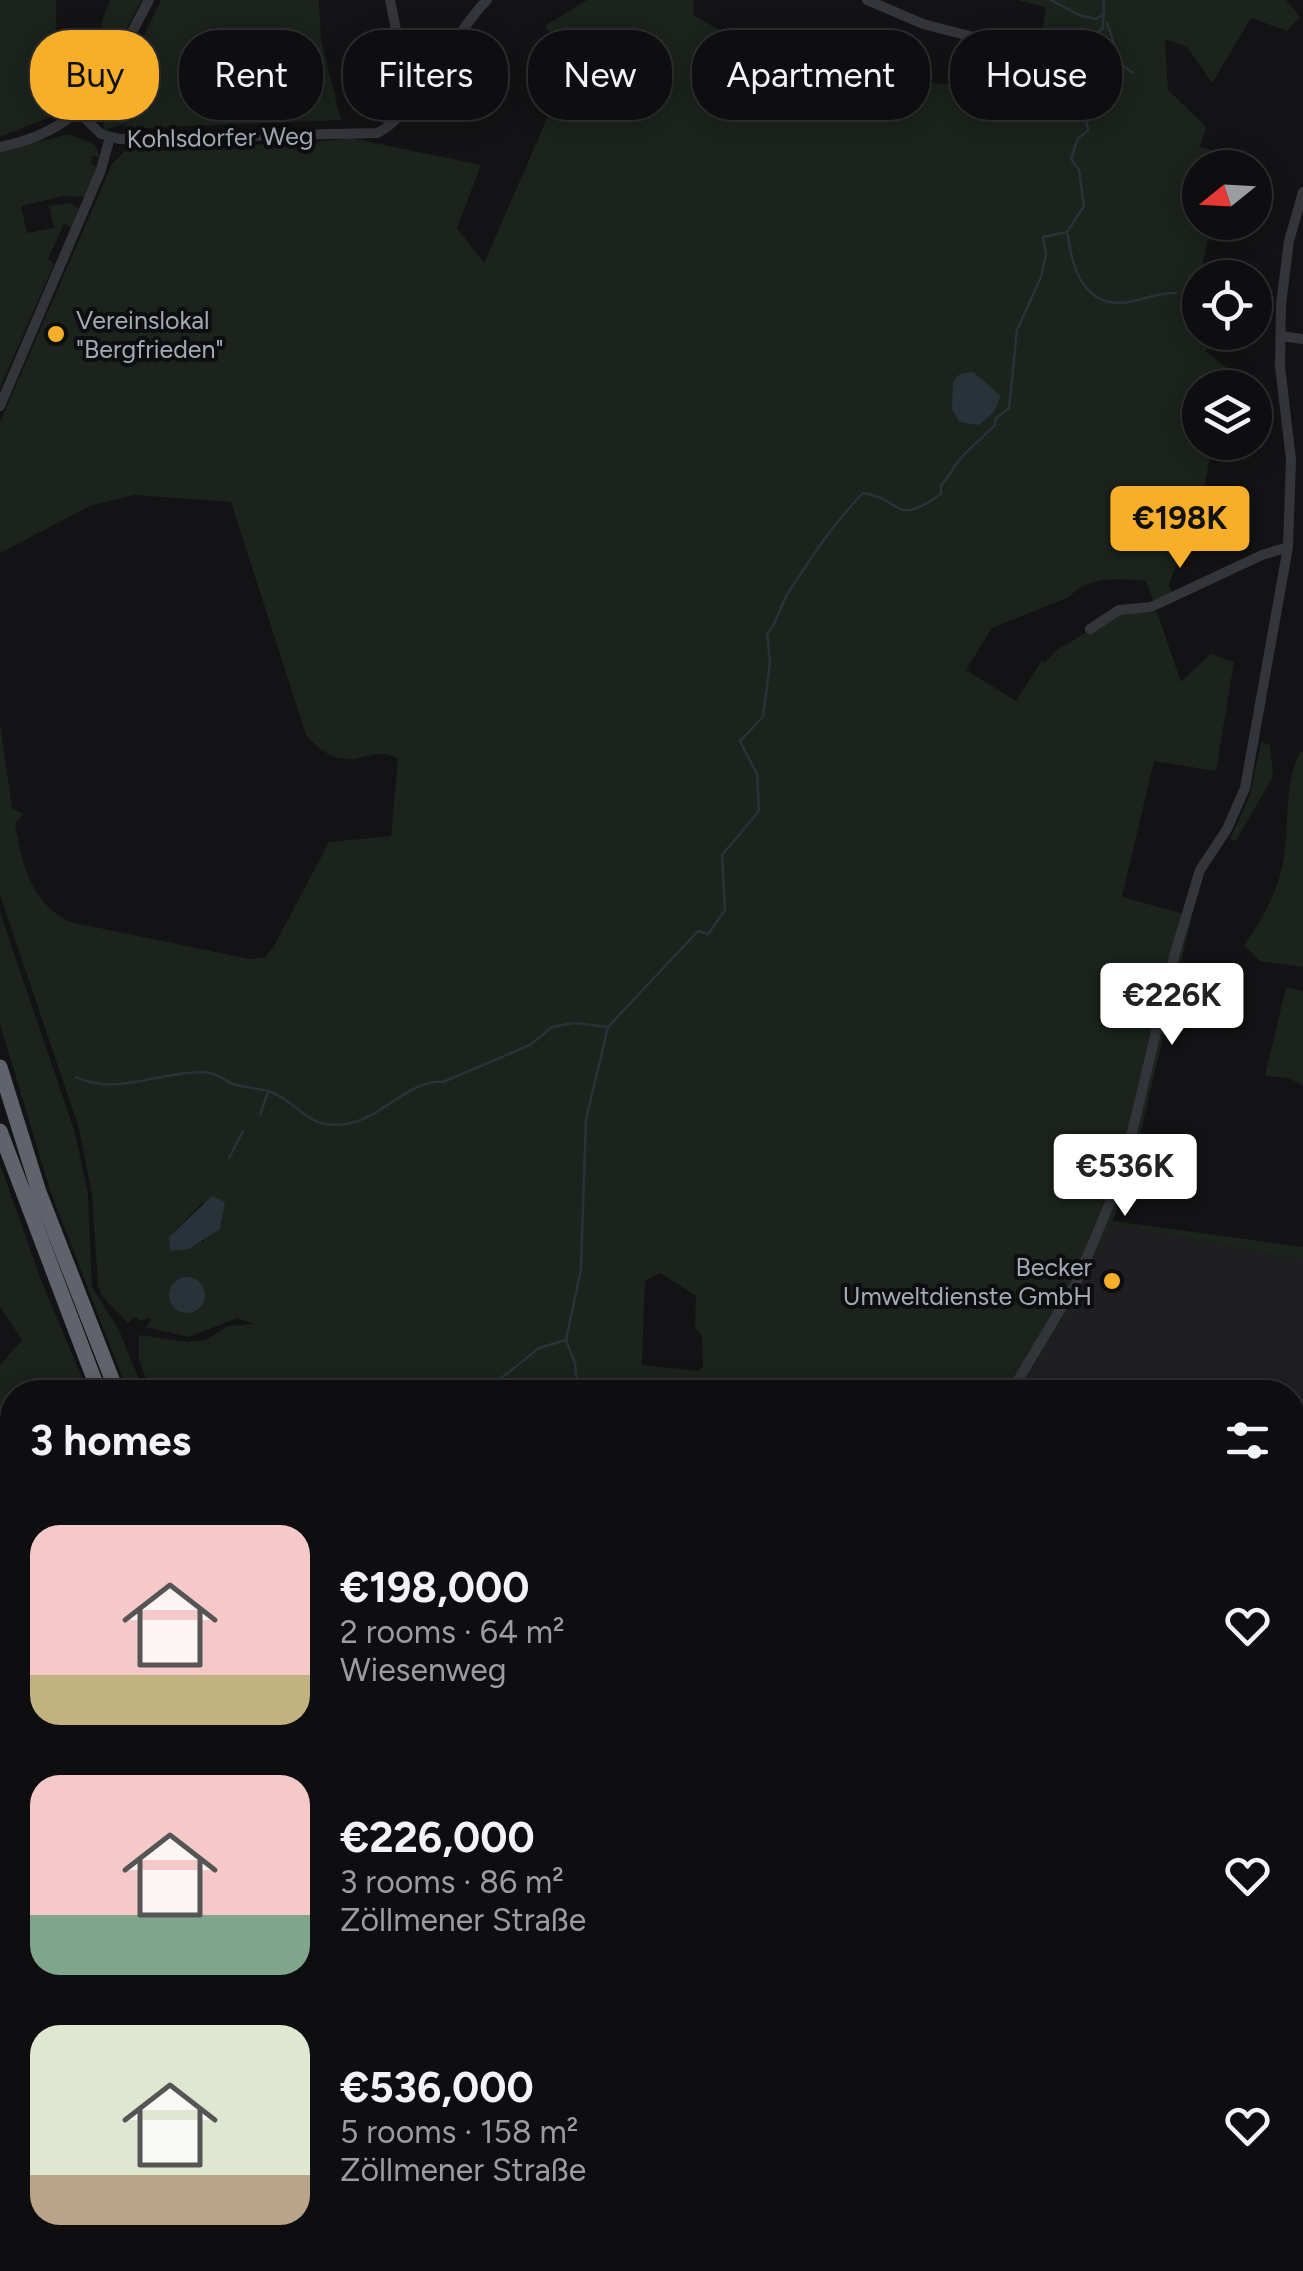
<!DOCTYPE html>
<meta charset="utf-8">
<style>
:root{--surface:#0e0e10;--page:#171719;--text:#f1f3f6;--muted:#9b9c9f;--line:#2e2e30;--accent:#f7af29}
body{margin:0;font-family:Figtree,sans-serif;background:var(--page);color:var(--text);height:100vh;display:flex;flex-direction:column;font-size:38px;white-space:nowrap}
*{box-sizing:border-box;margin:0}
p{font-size:32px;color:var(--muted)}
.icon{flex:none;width:55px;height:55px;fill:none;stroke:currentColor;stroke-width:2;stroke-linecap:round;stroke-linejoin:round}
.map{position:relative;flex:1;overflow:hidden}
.side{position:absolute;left:0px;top:1380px;width:1305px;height:892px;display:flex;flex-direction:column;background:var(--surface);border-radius:40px 40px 0 0;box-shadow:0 5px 25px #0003,0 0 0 2px var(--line)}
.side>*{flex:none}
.banner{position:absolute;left:30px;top:30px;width:1245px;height:90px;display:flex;gap:20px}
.needle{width:65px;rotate:252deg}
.buttons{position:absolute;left:1182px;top:150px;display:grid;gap:20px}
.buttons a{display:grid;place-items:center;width:90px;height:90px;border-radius:50%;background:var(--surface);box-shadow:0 5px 25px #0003,0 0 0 2px var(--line);font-size:50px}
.price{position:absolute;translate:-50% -85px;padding:0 22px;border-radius:10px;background:#fff;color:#222;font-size:32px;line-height:65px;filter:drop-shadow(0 2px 5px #0008)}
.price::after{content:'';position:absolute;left:50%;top:60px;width:30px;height:22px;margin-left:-15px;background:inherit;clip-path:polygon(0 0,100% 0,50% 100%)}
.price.current{background:var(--accent);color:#111}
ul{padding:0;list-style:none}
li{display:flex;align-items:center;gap:30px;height:250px;padding:0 30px}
li span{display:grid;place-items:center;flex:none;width:280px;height:200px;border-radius:30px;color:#555}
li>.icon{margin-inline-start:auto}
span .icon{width:120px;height:120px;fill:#fffc;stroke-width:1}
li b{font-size:42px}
h2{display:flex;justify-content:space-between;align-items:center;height:120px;padding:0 30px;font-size:42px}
.tag{padding:0 35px;border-radius:40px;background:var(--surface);box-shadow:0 5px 25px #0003,0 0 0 2px var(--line);font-size:35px;line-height:90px}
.tag.current{background:var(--accent);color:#111}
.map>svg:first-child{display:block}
</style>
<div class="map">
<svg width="1303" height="2271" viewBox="0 0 1303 2271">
<rect width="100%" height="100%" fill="#131315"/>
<path fill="#1f1f22" d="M1111 1224 1303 1261V2003L1292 1996V1392H1017Z"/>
<path fill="#1b231c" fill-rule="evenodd" d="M0 0H56L57 98 65 111 0 137Z
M110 0H142L110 58 103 60 102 21Z
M161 0H319L321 40 341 120 144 128 124 129 125 124 104 130 101 112 122 81Z
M587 0H694L693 15 813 82 810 91 855 97 920 82 985 87 1032 97 1046 7 1018 0H1286L1300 17 1287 31 1251 18 1212 83 1187 47 1165 39 1168 90 1206 127 1200 146 1229 157 1226 167 1200 168V222L1211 223 1200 278V332L1225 333 1229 337 1205 351 1227 368 1223 387 1200 388V442L1213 443 1202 497 1183 494 1178 562 1169 584 1173 595 1154 603 1146 581C1118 579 1090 575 1069 597L992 628 966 670 1016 701 1042 660 1044 663 1057 650 1117 614 1157 612 1181 682 1210 654 1234 662 1216 771 1154 761 1122 897 1192 916 1133 1164 1113 1221 1303 1247V1261L1111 1224 1068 1311 1017 1392H895L867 1384 840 1392H151L139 1360V1335L188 1342 206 1340 228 1326 255 1324 237 1318 189 1337 145 1327 151 1321 149 1317 141 1321 135 1317 128 1323 101 1295 98 1285 92 1195 79 1128 0 895V724L12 808 24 814 15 823C22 864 30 902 70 922L250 959 265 957 274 946 329 842 391 836 398 759C369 740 349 784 306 735L231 502 134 495 90 506 0 553V422L112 164 130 146 296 144 351 138 481 165 457 228 484 263 553 105 536 93 558 46 545 26ZM203 1202 204 1242 169 1237ZM660 1273 696 1296 695 1328 702 1336 703 1367 698 1371 642 1365 645 1281Z
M69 134 95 145 100 157 92 156 91 164 98 167 84 197 63 196 21 206 27 233 54 228 49 206 71 203 79 209 71 227 64 224 48 259 54 264 0 388V151Z
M1261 742 1270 745 1273 776 1236 841 1230 839 1250 795Z
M1300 752 1303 753V967L1260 961 1244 945C1261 921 1275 897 1282 868 1291 830 1282 788 1300 752Z
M0 912 75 1133 88 1194 92 1287 119 1330 144 1392H128L50 1190 0 1024Z
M1286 987 1303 991V1086L1289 1078 1265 1076Z
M0 1164 41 1280 88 1392H12V1813L0 1790V1365L22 1340 0 1307Z
M1292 1472 1303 1474V1511L1293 1512Z
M0 1853 12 1875V1970L0 1979Z
M1292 1941H1303V2186L1292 2166Z
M12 1998V2221L0 2216V2006Z
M32 2260H120L115 2271H41Z
M161 2260H226L221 2271H156Z
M360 2260H447L430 2271H349Z
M807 2260H890L889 2271H798L791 2261Z"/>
<path fill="#293239" d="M973 372 1001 396 994 412 979 425 959 422 952 409 953 382 960 374Z
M212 1196 225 1202 220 1229 189 1249 170 1251 169 1237Z
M169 1295a18 18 0 1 1 36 0a18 18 0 1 1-36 0Z"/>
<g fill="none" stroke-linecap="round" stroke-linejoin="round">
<path stroke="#293239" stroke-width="2.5" d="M1051 0 1079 15 1096 19 1104 14
M1107 23 1121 64 1133 73
M1068 235C1072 270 1085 309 1129 302 1146 299 1158 292 1176 293
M76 1077C116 1097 163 1070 205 1072 215 1072 224 1080 233 1084 245 1088 259 1088 271 1092 300 1103 306 1130 346 1124 381 1119 410 1079 443 1082L530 1045 552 1027 574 1023 608 1027 698 931 708 934 725 910 722 855 759 811 757 774 740 741 763 717 770 662 767 634C779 621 779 607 788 593 811 558 833 524 863 493 904 499 893 528 941 494V485C950 477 953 466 960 459 971 447 984 436 995 425V419L1009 408 1017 330 1041 277 1046 254 1043 237 1067 232 1084 206 1079 170 1071 159 1078 138 1088 131 1085 106 1077 99 1080 90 1074 51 1103 28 1104 0
M260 1115 268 1092
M229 1158 243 1131
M489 1388 539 1348 566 1340
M578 1392 575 1363 566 1340 581 1269 586 1119 608 1027"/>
<path stroke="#34353a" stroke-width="10" d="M390 0 402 59 417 89
M867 0 923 24 993 42
M78 112 101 134 119 139 377 133C410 120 456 30 487 0
M0 147C90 130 110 72 149 0
M1281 336 1303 339
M0 406 101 170 110 137
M1090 629 1119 610 1151 607 1262 555 1288 547
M1011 1392 1076 1283 1122 1174 1175 953 1200 870 1227 829 1245 788 1288 547 1291 460 1280 366 1281 304 1289 241 1303 192
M864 2260 872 2271
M813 2271 830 2260"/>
<path stroke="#505259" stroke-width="14" d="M1292 2049 1303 2057
M283 2260 290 2271
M906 2260 907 2271"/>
<path stroke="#60636b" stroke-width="15" d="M0 1067 39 1192 117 1392
M0 1131 99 1392
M0 1801 12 1827
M0 1830 12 1854
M0 1984 12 1975
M0 1999 12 1991
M0 2221 12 2225
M0 2237 12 2247
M26 2260 36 2271
M125 2271 130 2260
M144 2271 148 2260
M308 2271 323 2260
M335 2271 351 2260"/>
</g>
<g fill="#f7af29" stroke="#0e0e10" stroke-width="4">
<circle cx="56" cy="334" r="10"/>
<circle cx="1112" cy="1281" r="10"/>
</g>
<g text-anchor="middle" stroke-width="8" stroke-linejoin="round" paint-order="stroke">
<g font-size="25" fill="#a4aab6" stroke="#0e0e10">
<text transform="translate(220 137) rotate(-1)" y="9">Kohlsdorfer Weg</text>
</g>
<g font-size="25" fill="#a4aab6" stroke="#0e0e10" text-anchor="start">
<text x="76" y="329">Vereinslokal<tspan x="76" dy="29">"Bergfrieden"</tspan></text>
<text x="1092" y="1276" text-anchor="end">Becker<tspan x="1092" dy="29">Umweltdienste GmbH</tspan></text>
</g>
</g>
</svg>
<div class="buttons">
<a><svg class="needle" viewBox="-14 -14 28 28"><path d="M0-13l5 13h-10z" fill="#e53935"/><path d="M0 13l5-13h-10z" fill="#9b9c9f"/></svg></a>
<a><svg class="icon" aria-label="locate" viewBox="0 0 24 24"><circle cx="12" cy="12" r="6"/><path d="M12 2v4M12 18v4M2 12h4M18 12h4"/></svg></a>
<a><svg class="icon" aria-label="layers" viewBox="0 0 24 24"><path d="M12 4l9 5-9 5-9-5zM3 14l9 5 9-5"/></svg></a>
</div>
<b class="price current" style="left:1180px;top:571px">€198K</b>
<b class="price" style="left:1172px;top:1048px">€226K</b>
<b class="price" style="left:1125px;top:1219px">€536K</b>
<div class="banner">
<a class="tag current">Buy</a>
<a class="tag">Rent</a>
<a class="tag">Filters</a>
<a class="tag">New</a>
<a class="tag">Apartment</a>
<a class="tag">House</a>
</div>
<section class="side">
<h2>3 homes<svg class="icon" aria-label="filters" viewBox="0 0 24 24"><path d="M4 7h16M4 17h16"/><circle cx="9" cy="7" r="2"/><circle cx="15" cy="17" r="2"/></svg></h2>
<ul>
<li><span style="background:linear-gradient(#f6c9c9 75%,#c2b280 0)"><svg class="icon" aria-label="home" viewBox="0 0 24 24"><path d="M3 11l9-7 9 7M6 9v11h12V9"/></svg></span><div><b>€198,000</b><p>2 rooms · 64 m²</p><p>Wiesenweg</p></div><svg class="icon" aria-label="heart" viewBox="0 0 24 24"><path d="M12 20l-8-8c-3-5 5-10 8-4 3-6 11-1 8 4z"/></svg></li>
<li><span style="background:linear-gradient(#f6c9c9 70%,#7fa58c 0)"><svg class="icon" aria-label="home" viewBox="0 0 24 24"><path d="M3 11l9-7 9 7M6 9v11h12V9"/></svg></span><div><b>€226,000</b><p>3 rooms · 86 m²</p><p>Zöllmener Straße</p></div><svg class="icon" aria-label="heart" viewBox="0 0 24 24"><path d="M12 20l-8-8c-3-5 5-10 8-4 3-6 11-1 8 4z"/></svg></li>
<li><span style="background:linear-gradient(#dfe7d0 75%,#b9a48a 0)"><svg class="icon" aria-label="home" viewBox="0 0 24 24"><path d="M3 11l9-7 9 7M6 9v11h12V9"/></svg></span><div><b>€536,000</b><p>5 rooms · 158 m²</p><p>Zöllmener Straße</p></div><svg class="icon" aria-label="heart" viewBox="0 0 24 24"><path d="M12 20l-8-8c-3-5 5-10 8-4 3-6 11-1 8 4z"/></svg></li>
</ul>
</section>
</div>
